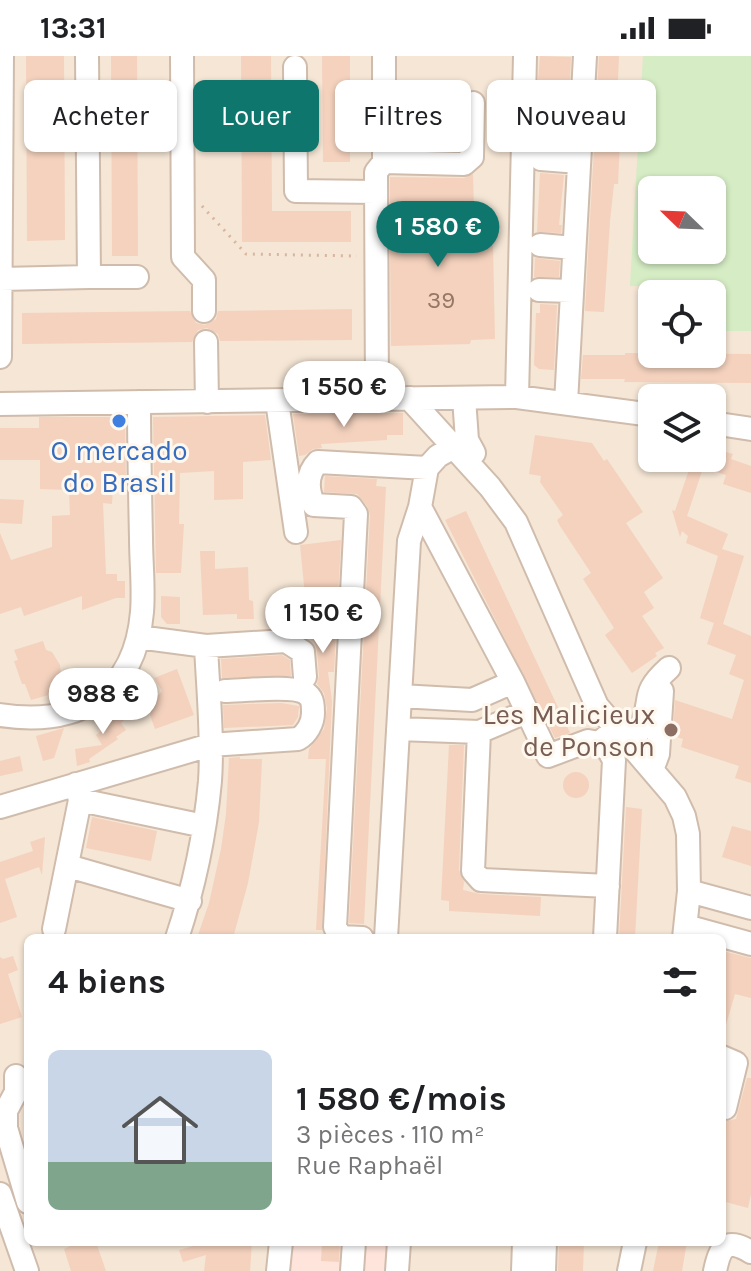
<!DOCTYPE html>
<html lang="fr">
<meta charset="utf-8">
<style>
:root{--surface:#fff;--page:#f6f6f6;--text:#202124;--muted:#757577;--line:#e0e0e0;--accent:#0f766e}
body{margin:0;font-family:Karla,sans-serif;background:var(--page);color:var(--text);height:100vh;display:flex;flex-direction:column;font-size:30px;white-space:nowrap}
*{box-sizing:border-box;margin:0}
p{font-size:26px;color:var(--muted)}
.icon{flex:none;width:44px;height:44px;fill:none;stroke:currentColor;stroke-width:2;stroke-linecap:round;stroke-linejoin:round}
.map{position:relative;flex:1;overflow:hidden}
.details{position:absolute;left:24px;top:878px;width:702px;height:312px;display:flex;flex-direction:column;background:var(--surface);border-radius:12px;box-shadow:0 2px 6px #0004}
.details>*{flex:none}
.top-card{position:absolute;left:24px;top:24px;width:704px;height:72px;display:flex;gap:16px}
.needle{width:52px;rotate:293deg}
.tools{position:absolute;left:638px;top:120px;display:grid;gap:16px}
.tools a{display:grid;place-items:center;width:88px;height:88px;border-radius:12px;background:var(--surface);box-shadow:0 2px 6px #0004;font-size:40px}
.price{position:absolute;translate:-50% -68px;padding:0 18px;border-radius:28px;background:#fff;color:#222;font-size:26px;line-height:52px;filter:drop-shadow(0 2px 4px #0008)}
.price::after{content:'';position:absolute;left:50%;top:48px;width:24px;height:18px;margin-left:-12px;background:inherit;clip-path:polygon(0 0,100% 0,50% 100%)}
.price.current{background:var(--accent);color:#fff}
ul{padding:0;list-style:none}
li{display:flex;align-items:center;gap:24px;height:200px;padding:0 24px}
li+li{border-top:2px solid var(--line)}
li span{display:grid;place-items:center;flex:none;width:224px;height:160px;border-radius:12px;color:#555}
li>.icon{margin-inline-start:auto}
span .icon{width:96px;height:96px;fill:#fffc;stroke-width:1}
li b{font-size:34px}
h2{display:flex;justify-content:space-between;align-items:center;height:96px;padding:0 24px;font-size:34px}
.pill{padding:0 28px;border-radius:12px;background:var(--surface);box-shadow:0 2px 6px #0004;font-size:28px;line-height:72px}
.pill.current{background:var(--accent);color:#fff}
.status{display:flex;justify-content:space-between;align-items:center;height:56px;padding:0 40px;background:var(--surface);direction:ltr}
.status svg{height:22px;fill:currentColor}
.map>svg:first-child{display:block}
</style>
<div class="status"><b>13:31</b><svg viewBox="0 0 49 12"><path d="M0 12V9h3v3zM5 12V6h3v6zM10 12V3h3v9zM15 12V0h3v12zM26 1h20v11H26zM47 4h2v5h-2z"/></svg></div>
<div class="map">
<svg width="751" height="1215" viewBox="0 0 751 1215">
<rect width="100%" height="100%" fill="#fdf4e7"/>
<path fill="#f5e6d5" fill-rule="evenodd" d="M0 0H751V1215H0ZM652 134H712V194H652ZM652 238H712V298H652ZM652 342H712V402H652ZM28 882H722V1186H28Z"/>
<path fill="#fee4db" d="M288 1186H404L402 1215H286Z"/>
<path fill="#d5ecc4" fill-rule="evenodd" d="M643 0H751V275H712V238H675V231L630 230ZM652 134H712V194H652Z"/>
<path fill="#f4d2be" d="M26 0H64L65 184 27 185Z
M111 0H137L138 200H112Z
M241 0H271L272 155H351V186H242Z
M322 0H350V106H323Z
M540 0 571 1 570 24H538Z
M599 0H619L617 47 618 62H621L618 128H614L610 165 604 256 585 255Z
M538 50 568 52 567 68H537Z
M540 117 564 119 559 169H562L561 177 537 176Z
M473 118 474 154 450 155V191L493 190 495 283 471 284 470 288 391 290 390 191H409V155H390V121L464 122Z
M535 202 560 205 559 221H534Z
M540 248 557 249 554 314 539 313 534 309 536 257H540Z
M352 253V284L220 285 218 278 207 272 198 274 192 286 22 288V257L190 255 196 267 205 269 216 263 218 255Z
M625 297 751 298V327L624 326 625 323H581L583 299H625Z
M403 357V379H387V384L321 388 322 392 313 393 305 399 299 400 293 358Z
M265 359 271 404 243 406V443L214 444V415L180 417 179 468H184L181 517H156L153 361Z
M39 361H125L126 430 113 429 112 448 103 447 106 518H117V525H125V542H116L82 554V540L24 560 21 551 0 558V477L11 504 52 491V460L70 459 69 434 40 433V404H0V372H39Z
M535 379 592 387 604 405 607 403 643 456 626 467 663 522 644 536 654 552 642 560 664 592 655 597 657 600 632 617 605 579 614 572 583 523 591 517 560 470 557 464 563 459 540 426 541 420 529 418Z
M712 392 733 398 731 403 751 410V437L723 428 726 419 703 412 687 460 728 478 722 493 744 500 723 568 751 580V727L735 722 739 710 681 691 683 683 673 680 675 644 732 663 744 624 729 618 736 599 707 588 714 567 700 562 718 500 686 487 688 480 682 475 680 481 672 454 675 455 691 408 681 404V402H712Z
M325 420 377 423 376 430 386 431 364 868 349 867 370 459 367 450 357 438 324 436Z
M0 443 24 444 22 468 0 467Z
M466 455 570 677 555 682 445 464Z
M341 484 334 616H328L332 645 322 874H316L326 703H308L309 693 324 673 327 652 324 637 317 628 319 620 317 595 307 559 300 489Z
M200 495H215V513L248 511 249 544 253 545 254 563H237V558L203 559Z
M161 540 180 541V568H167L161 561Z
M43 585 46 594 52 596 60 609 62 629 59 636 31 644 25 628H22L14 605 18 604 14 594Z
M282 599 290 604 291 620 222 622 221 603Z
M177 613 194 659 155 673 150 659 152 646 162 635 154 622Z
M281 647 299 650 298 661 293 669 224 672 223 649Z
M114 651 124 664 121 667 126 674 116 681 118 683 89 703 90 706 77 710 75 693 102 689 96 679 101 675 97 665Z
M64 672 54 702 43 705 36 680Z
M449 689H464L459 814 464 826 463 834 480 838 541 841 540 860 449 855V845L441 844Z
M20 700 23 715 0 720V705Z
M240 701V703H262L259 766 248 827 233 882H197L209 847 221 793 226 758 229 702Z
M563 729a13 13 0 1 1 26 0a13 13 0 1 1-26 0Z
M626 751 642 753 635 882H619Z
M92 761 157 775 151 805 86 792Z
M732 770 751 775V810L722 801Z
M45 781 42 819 39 811 5 823 17 861 0 867V806L33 795 30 786Z
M722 895 751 902V942L735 938 725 972H722Z
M13 900 18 914 8 918 22 961 0 968V901L3 903Z
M747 1022H751V1138L748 1152 722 1145V1066L736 1063Z
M79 1186H96L106 1215H71L64 1193Z
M207 1186H252L250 1215H204L206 1199 183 1206 179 1194Z
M322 1186H340L339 1206 321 1205Z
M559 1186H584L583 1215H558Z
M659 1186H687L682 1215H653Z"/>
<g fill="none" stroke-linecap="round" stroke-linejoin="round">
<defs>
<path id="minor" d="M182 0 183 201 204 224V255
M295 11 296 135 376 136
M542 37 583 39
M540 81 580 83
M541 103 579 106
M384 106 464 108 472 101 473 47
M540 189 574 192
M89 221H137
M1 223 89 221 87 0
M539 234 572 235
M206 286 207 346
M0 301 2 0
M517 341 525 0
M409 342 490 431 516 466 597 650 675 741 684 760 688 778 689 835 684 882
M464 342 467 384 474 397
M377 343 376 116 384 106V0
M277 345 296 476
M566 347 585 0
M0 348 517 341 652 359
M712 367 751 373
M420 451 513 626 548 700 588 685 599 687 616 673
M138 581 206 590 286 585 303 596 305 621
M400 640 472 644 513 626
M0 659C78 671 135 639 142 556 144 532 141 506 141 482 140 437 139 392 139 346
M398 673 479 676 526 656
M479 676 473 815 481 824 608 830
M599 687 609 695 614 704 605 882
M630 688C634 682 639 677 641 671 654 642 639 639 669 612
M652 714 658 698 662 635
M80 744 204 770
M0 751 210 689 298 683C307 678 313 667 313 657 313 651 313 643 308 639 297 628 241 635 225 635
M68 810 190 845
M689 835 751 852
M686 870 751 888
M54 873 80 744 76 728
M177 882C194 831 205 779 210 725 213 681 208 634 206 590
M362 882 341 881 335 871 356 458 351 451 314 449C307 434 306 418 318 406L427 412
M386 882 409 485 420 451 427 412 438 400 466 384
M722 1001 736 1007 725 1052
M16 1020V1036L6 1055V1072L28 1146
M0 1138 27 1215
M278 1215 281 1186
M352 1215 354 1186
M397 1215 399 1186
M523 1215 524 1186
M544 1215 545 1186
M629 1215 635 1186
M715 1215C720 1191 726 1181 751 1196"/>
</defs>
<use href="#minor" stroke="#d0bcac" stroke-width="26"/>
<path stroke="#d9b5a0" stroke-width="3" stroke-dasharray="2 6" stroke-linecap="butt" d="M202 150 246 198 357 200"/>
<use href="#minor" stroke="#fff" stroke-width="22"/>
</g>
<circle fill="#3f7fe0" stroke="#fff8ee" stroke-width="3" cx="119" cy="365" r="8"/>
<circle fill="#8d6e63" stroke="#fff8ee" stroke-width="3" cx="671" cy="674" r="8"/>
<g text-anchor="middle" stroke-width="6" stroke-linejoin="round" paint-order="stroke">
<g font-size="24" fill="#977867">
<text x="441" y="252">39</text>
</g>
<g font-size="28" fill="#366cbe" stroke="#fff8ee">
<text x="119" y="404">O mercado<tspan x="119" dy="32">do Brasil</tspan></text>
</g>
<g font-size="28" fill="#785e54" stroke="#fff8ee" text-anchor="end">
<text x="655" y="668">Les Malicieux<tspan x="655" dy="32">de Ponson</tspan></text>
</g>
</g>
</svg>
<div class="tools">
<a><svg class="needle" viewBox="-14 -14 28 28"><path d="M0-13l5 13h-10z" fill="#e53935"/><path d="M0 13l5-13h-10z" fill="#757577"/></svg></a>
<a><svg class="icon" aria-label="locate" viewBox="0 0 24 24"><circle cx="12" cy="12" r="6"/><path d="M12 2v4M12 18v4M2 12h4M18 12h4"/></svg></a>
<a><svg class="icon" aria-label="layers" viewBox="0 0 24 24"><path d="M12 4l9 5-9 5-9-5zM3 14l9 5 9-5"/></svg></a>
</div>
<b class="price current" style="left:438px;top:213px">1 580 €</b>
<b class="price" style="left:344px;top:373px">1 550 €</b>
<b class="price" style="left:323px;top:599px">1 150 €</b>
<b class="price" style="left:103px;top:680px">988 €</b>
<div class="top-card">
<a class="pill">Acheter</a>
<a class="pill current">Louer</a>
<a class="pill">Filtres</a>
<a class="pill">Nouveau</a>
</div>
<section class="details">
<h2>4 biens<svg class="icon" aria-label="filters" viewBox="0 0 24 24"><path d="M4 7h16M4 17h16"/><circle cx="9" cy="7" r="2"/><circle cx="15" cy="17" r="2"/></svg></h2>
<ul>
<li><span style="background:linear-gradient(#c9d6e8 70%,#7fa58c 0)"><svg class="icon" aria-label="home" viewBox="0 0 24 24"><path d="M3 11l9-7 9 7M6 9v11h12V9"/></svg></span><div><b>1 580 €/mois</b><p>3 pièces · 110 m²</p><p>Rue Raphaël</p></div></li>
</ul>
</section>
</div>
